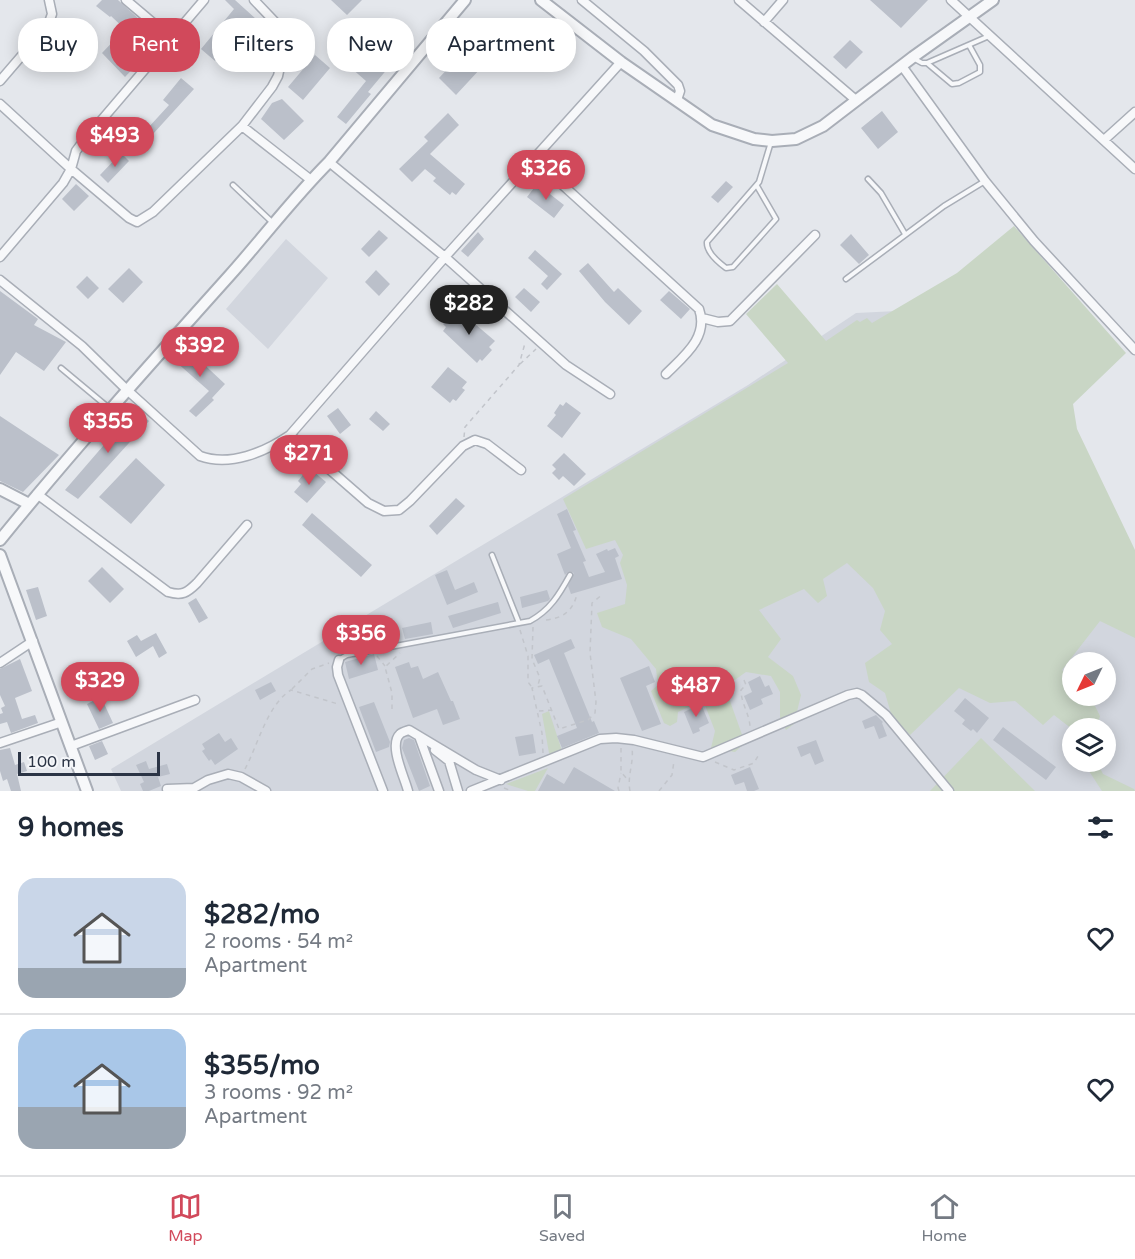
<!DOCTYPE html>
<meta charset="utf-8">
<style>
:root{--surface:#fff;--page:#f6f6f7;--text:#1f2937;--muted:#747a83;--line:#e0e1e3;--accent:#d1495b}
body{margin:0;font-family:"Varela Round",sans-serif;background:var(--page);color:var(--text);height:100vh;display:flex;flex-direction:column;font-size:22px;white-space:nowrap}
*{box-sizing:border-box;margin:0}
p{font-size:20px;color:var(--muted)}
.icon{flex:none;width:33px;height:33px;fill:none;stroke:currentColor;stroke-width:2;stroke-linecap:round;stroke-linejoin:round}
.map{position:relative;height:791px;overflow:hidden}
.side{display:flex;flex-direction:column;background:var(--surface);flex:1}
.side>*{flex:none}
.hud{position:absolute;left:18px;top:18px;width:600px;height:54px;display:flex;gap:12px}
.needle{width:39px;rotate:227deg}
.controls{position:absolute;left:1062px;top:652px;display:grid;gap:12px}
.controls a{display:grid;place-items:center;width:54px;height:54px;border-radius:50%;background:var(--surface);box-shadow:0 3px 15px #0003;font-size:30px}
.scale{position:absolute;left:18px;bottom:15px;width:142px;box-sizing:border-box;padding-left:6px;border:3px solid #2b3445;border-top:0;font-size:16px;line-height:21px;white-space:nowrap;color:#2b3445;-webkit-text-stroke:4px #f4f6f9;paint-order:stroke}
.price{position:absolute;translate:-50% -51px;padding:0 14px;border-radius:21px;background:var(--accent);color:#fff;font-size:20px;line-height:39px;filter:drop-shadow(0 2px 3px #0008)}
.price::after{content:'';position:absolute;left:50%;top:36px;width:18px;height:14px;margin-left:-9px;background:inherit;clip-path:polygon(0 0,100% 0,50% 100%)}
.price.active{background:#222;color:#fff}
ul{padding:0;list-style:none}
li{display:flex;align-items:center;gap:18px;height:150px;padding:0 18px}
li+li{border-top:2px solid var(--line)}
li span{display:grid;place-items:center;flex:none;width:168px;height:120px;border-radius:18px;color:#555}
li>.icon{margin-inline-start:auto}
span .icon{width:72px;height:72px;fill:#fffc;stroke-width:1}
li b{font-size:26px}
h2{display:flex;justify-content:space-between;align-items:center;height:72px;padding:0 18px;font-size:26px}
.chip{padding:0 21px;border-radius:24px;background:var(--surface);box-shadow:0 3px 15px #0003;font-size:21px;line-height:54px}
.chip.active{background:var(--accent);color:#fff}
.menu{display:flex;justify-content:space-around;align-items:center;height:84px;border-top:2px solid var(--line);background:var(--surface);font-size:16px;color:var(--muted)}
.menu a{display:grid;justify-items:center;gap:3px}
.menu .active{color:var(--accent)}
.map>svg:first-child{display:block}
</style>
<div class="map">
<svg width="1135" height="791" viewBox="0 0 1135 791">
<rect width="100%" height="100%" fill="#e4e7ec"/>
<path fill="#d2d6de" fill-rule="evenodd" d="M286 239 328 278 268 349 226 309Z
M897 311 1135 551V791H121L111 769 748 385 856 313ZM1072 663H1106V696H1072ZM1072 729H1106V762H1072Z"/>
<path fill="#c9d6c5" d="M1014 226 1126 353 1073 404 1077 429 1135 550V638L1100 621 1062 670 1072 679V696H1090L1100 716 1096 729H1072L1054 715 1043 725 1015 701 990 703 959 688 910 735 892 717 885 693 869 682 865 663 892 644 880 630 885 611 873 588 847 563 823 579 827 596 818 603 804 589 759 610 781 639 768 657 793 676 801 695 794 724 786 730 780 720V692L771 676 746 672 725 687 745 743 735 752 711 748 715 731 703 700 678 712 677 722 670 726 664 723 651 691 658 685 656 669 631 639 602 627 597 613 625 604 627 585 620 563 623 555 615 540 586 549 563 499 788 363 746 314 777 284 826 341 857 320 860 322 867 318 872 323 957 273Z
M549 711 562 751 553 755 549 753 542 714Z
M981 738 1035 791H930Z
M1083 762H1097L1103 774 1134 789 1135 791H1102Z
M548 768 535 791H528L506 784Z"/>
<path fill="#bbc0ca" d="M102 0H118L140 20 128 32 111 16 110 17 96 6Z
M225 0H235L256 19 251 25 261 34 249 48 237 38 215 61 201 49 234 9Z
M331 0H362L347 15Z
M870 0H928L901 28Z
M344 26 357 40 342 55 329 41Z
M122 32 129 39 126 42 143 58 125 77 102 53Z
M850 40 863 52 846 69 833 57Z
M371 41 394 61 368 92 371 94 346 124 337 117 366 81 350 67Z
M464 51 481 68 456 95 439 78Z
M315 55 330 68 303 100 288 87Z
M181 78 194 89 153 134 147 129 169 105 163 100Z
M282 99 304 121 284 140 261 119 272 103Z
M882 111 898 132 878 149 861 128Z
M448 113 459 125 430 154 465 184 456 195 452 192 450 195 433 181 436 178 425 169 412 182 399 169 428 141 424 137Z
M135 119 150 134 144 141 129 126Z
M121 153 129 161 108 183 100 175Z
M726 181 733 187 718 203 711 197Z
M76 184 89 196 74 211 62 199Z
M537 184 564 205 554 218 527 197Z
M379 230 388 238 369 257 361 249Z
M478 232 484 239 468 257 461 251Z
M851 234 869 255 859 264 840 245Z
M535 250 562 274 547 290 541 284 548 276 528 258Z
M588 263 614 292 618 288 642 311 629 325 605 302 579 271Z
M129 268 143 282 123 303 108 289Z
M376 270 390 284 379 296 365 282Z
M87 276 99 288 88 299 76 287Z
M524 288 540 302 531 312 515 297Z
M0 291 38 319 34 325 66 342 44 371 16 352 0 375Z
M669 291 690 309 681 319 660 300Z
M463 309 477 322 475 324 495 341 489 347 492 350 482 361 480 359 477 363 443 331 446 327 443 324 450 316 453 319Z
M191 344 200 351 195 356 225 384 212 398 214 400 196 417 189 411 209 391 175 361Z
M448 367 467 382 462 388 465 390 456 401 453 399 450 403 431 387Z
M566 402 581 413 562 438 547 426 556 415 554 413 560 404 563 406Z
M338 408 351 425 340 434 327 416Z
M135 409 149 421 78 499 65 490Z
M376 411 390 424 383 431 369 419Z
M0 416 59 455 23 492 0 481Z
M564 453 586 474 574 486 563 476 559 480 552 473 556 469 552 465Z
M136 458 165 485 131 524 99 497Z
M306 471 310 474 313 471 326 482 307 503 294 492 301 484 298 481Z
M456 498 465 506 437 535 429 526Z
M567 509 576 530 573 531 586 561 583 562 589 577 605 572 596 554 607 549 608 551 615 548 619 556 615 558 622 579 571 594 568 586 574 573 569 571 565 575 557 554 571 548 557 514Z
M312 513 372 565 361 577 302 525Z
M102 567 124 589 110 603 88 581Z
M447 570 455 590 474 582 478 592 447 605 435 575Z
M38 587 47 616 36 620 26 590Z
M547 590 550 599 548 601 522 608 520 597Z
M196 598 208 618 199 623 188 603Z
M498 602 501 613 453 628 448 616Z
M431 622 433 634 405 639 402 628Z
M156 633 167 653 159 658 153 646 136 657 127 641 137 635 141 641Z
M571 639 575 648 564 653 592 722 594 721 599 733 562 748 557 736 577 728 549 659 538 664 534 655Z
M374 654 378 670 349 679 345 662Z
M20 659 32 691 15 698 22 719 35 715 38 723 11 733 7 722 0 724V714L3 713 1 708 5 706 0 695V669Z
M409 662 411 668 418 666 423 679 438 672 451 701H453L460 719 443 725 437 709 413 718 395 667Z
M649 666 655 682 646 686 661 724 642 731 620 678Z
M760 676 765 687 769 685 773 694 761 699 763 704 750 710 744 696 752 692 748 682Z
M271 682 276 691 260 700 255 690Z
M101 697 113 723 99 729 87 704Z
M965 698 989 718 977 733 973 729 971 731 962 724 965 720 954 711Z
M374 702 390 742 389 747 376 752 359 707Z
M701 704 709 723 699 728 700 731 693 734 684 712Z
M876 715 883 722 882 723 887 736 879 739 874 726 865 729 862 721Z
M1003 727 1056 767 1046 780 993 740Z
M219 733 225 742 231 738 238 749 215 765 211 759 209 761 202 751 205 749 202 744Z
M533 734 536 753 519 756 515 737Z
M409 738 414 740 430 786 419 791 402 748 404 740Z
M816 740 824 761 815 765 810 753 801 757 797 747Z
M102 741 108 754 95 760 89 746Z
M10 748 15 765 24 762 27 771 17 774 21 791H11L7 779 3 781 0 771V750Z
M146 761 149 769 167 764 170 774 158 777 161 786 149 791H143L140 784 144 782 136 765Z
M574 767 615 791H538L547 774 564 784Z
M750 767 759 789 754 791H747L744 782 735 785 731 775Z"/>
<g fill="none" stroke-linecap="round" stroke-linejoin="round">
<defs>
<path id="service" d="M913 58 922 63H927L989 36
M927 63 952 84 959 83 980 72V65L969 45
M868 179 881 193 905 234
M233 185 272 222
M757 186 776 219 733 267 726 268C718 262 706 252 707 242L759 182 771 142
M846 279 944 206 985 181
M61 368 109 408
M492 555 519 623
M340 659 347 655 530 621C550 610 559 595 570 575"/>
<path id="minor" d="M126 0 171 38
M582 0 644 51 678 85 680 91 677 100
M739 0 857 101
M951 0 1135 169
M764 22 783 0
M902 66 985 181 1034 241 1135 350
M0 81 48 25 52 14 49 0
M0 104 71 169 129 218 137 222 153 212 242 126 272 87 278 76 281 62V35L276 23 254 0
M242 126 311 180
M1104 140 1135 112
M534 159 699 309C709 337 684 356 666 374
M329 162 445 257 566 365 610 394
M0 257 63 183 71 169 76 151 82 143 204 0
M0 280 82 346 126 389 200 456C230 467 265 452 290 435L445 257 621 62
M702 318 718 322 730 321 815 235
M290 435 368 503 384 511 399 510 410 501 463 446 475 440 487 444 521 470
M37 494 168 592C182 596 187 593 197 583L247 525
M339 660 337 667 338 675 383 791
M0 663 33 641
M419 736 476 770 501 780
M0 743 62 722
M71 746 195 700
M435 750 449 761 458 791
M167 789 194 788 208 780 228 774 241 777 266 791
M408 791C405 778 388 745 400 734 402 732 406 731 409 730L419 736 439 791
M471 791 600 739 616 738 634 740 703 757 848 695 857 693 862 695 886 715 949 791"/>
<path id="tertiary" d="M541 0 621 62 712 125 754 139 772 141 796 139 823 126 913 57 993 0
M0 489 29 504
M0 540C74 449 152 362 230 275 263 238 294 197 329 162L465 0
M0 555 87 791"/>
</defs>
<use href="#service" stroke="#a9aeb7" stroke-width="7"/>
<use href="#minor" stroke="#a9aeb7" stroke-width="11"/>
<use href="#tertiary" stroke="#a9aeb7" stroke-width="14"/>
<path stroke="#c2c5cb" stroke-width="1.5" stroke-dasharray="4.5 4.5" stroke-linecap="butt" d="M520 364 536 349
M464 437 465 427 519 365 525 343
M546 620C563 618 573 611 577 594
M533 627 532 659 540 678 538 685
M520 630 528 656V682L531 686
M377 656 385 666
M744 680 746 685 741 690C741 704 750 714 750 728
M292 689 312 669 329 663
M392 709V693L385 667 400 653
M539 711 552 710
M621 748V772L628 780
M543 753 542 733 532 688 542 686 559 729 588 720 595 713 596 702 590 653 592 603 603 594
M715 762 734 770 754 763 758 756
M245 769C258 745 267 705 291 690L338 704
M504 788 512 791
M619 791 618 788 621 773
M630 791C627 776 634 763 632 748
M659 791 672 775 674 761"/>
<use href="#service" stroke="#f7f8fa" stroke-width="4"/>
<use href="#minor" stroke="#f7f8fa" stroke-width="8"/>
<use href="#tertiary" stroke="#f7f8fa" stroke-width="10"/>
</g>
</svg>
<div class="controls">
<a><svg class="needle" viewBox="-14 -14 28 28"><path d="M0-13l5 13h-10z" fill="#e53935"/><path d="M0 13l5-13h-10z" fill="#747a83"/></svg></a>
<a><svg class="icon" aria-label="layers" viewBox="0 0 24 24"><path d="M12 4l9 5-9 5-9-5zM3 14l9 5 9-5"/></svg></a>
</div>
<div class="scale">100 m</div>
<b class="price" style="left:115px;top:168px">$493</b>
<b class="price" style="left:546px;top:201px">$326</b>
<b class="price active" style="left:469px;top:336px">$282</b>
<b class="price" style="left:200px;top:378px">$392</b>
<b class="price" style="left:108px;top:454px">$355</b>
<b class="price" style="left:309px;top:486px">$271</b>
<b class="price" style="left:361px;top:666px">$356</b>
<b class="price" style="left:100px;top:713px">$329</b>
<b class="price" style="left:696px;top:718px">$487</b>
<div class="hud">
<a class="chip">Buy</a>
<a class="chip active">Rent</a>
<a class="chip">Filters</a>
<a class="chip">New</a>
<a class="chip">Apartment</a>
</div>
</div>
<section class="side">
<h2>9 homes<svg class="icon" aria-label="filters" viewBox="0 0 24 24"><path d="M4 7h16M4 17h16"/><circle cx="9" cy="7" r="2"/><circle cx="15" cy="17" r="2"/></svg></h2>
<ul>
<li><span style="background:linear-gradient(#c9d6e8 75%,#9aa5b1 0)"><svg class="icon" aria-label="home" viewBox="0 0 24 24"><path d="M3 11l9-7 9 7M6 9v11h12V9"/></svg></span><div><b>$282/mo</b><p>2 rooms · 54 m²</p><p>Apartment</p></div><svg class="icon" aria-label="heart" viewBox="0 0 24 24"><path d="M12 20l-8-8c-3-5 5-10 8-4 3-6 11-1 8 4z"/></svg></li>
<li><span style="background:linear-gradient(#a9c7e8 65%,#9aa5b1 0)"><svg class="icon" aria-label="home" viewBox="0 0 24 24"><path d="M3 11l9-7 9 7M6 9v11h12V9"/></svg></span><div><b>$355/mo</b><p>3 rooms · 92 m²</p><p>Apartment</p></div><svg class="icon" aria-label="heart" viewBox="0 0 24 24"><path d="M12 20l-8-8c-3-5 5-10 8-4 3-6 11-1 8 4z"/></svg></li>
</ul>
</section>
<nav class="menu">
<a class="active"><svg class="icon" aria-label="map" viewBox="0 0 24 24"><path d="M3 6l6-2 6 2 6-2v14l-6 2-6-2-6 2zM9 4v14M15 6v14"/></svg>Map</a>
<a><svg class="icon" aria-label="saved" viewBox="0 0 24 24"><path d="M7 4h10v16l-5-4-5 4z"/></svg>Saved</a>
<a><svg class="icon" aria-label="home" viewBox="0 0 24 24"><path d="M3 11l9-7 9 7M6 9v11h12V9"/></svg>Home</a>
</nav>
